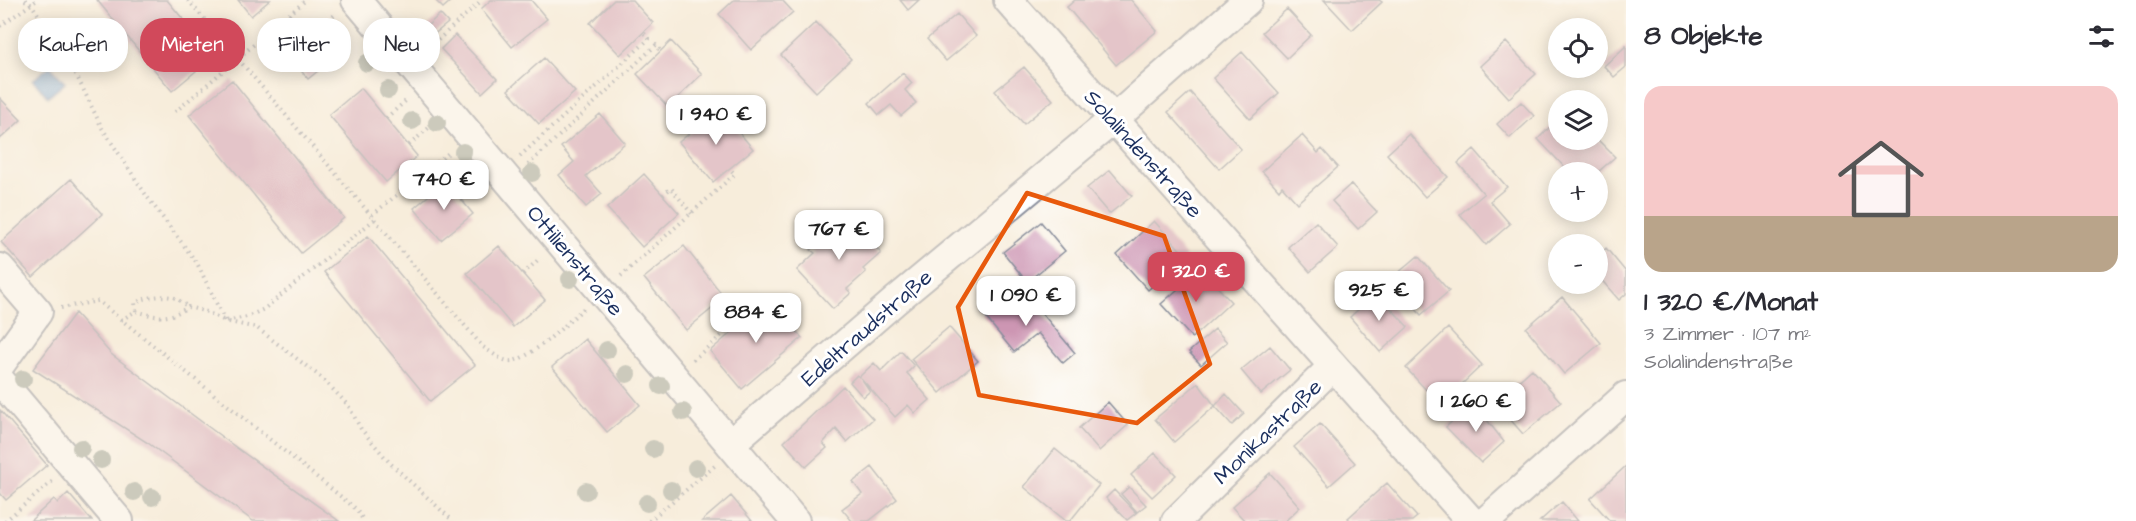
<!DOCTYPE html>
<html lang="de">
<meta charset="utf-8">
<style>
:root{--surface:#fff;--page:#f2f2f3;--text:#2b2b33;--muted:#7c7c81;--line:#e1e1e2;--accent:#d1495b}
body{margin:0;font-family:"Architects Daughter",sans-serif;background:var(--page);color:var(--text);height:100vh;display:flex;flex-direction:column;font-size:22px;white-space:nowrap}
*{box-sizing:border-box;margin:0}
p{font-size:20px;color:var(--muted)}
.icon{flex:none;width:33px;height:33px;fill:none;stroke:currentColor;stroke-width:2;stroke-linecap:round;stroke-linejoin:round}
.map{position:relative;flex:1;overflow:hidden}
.details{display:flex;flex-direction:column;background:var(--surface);width:510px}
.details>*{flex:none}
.top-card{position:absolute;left:18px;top:18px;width:570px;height:54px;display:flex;gap:12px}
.controls{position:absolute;left:1548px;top:18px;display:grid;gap:12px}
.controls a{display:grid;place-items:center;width:60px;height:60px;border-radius:50%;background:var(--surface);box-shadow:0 3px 15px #0003;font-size:30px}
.price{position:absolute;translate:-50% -51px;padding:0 14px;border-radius:12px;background:#fff;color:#222;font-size:20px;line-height:39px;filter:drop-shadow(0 2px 3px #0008)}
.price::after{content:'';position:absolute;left:50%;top:36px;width:18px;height:14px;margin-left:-9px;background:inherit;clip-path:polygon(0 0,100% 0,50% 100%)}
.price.current{background:var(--accent);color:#fff}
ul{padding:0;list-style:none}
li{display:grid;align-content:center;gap:12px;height:318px;padding:0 18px}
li+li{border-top:2px solid var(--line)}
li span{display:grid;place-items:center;height:186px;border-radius:18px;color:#555}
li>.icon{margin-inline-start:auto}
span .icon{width:108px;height:108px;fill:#fffc;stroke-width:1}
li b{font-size:26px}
h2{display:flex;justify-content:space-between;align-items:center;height:72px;padding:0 18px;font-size:26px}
.tag{padding:0 21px;border-radius:24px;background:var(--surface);box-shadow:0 3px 15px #0003;font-size:21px;line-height:54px}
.tag.current{background:var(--accent);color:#fff}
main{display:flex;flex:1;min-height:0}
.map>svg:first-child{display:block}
</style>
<main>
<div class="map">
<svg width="1626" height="521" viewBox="0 0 1626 521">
<rect width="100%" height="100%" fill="#fff"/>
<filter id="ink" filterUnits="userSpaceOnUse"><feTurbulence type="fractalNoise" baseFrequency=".0167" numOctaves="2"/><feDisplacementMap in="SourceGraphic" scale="12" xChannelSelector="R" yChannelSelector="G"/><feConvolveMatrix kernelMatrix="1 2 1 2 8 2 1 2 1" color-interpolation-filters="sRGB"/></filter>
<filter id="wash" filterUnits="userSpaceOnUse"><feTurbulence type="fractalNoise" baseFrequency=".008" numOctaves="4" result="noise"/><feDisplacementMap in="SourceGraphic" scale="24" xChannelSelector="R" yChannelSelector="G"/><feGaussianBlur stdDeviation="1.35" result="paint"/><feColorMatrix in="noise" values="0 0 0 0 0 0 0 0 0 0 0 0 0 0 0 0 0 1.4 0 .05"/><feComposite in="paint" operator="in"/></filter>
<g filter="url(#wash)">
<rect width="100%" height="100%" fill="#f7eddb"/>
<path fill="#689ed5" stroke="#42669a" stroke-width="1.5" d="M50 66 65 83 48 97 33 80Z"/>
<g id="blocks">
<path fill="#cd96b3" d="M97 0H167L214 56 172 91Z
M238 0H270L251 16Z
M435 0H452L443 8Z
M491 0H531L547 19 512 47 481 9Z
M614 0H632L653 23 620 55 590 23Z
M734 0H782L793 12 751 50 719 14Z
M900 0H919L908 10Z
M1075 0H1131L1157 31 1116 65 1067 7Z
M1324 0H1379L1382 2 1352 30Z
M1287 9 1311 35 1287 58 1262 32Z
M440 14 448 23 433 35 426 27Z
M957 14 976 36 946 61 927 39Z
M310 17 340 53 308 79 278 43Z
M816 22 851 59 816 92 781 55Z
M455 35 497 79 482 93 441 49Z
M671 41 702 74 668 107 637 74Z
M1506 42 1536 74 1509 98 1480 66Z
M1626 46V67L1614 77 1604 66Z
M1242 52 1279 93 1250 119 1213 78Z
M544 58 575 92 539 124 508 90Z
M1024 67 1053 100 1024 124 995 91Z
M903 73 912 83 905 90 916 103 901 116 891 105 879 115 869 103Z
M232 80 344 218 301 253 189 115Z
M361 88 417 156 386 182 329 115Z
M1190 92 1241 149 1219 169 1168 112Z
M0 98 21 120 0 139Z
M1521 102 1534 116 1510 138 1497 124Z
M719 109 753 149 713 182 679 142Z
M600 114 625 143 586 176 602 194 586 207 559 175 574 162 561 147Z
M1558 119V140H1598L1615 157 1598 172H1569L1538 139Z
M1409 134 1448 177 1425 197 1387 154Z
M1302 135 1318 153 1322 149 1338 167 1297 203 1282 186 1279 190 1262 171Z
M1474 149 1507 187 1490 201 1510 224 1486 245 1460 214 1484 194 1458 163Z
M1110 170 1132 196 1109 214 1087 188Z
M644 174 679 213 642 247 607 208Z
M71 179 102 214 33 277 1 242Z
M446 181 473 214 441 240 414 208Z
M1351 184 1377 212 1358 229 1332 201Z
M845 213 881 253 863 269 866 272 847 289 851 293 833 309 797 270 815 253 811 250 830 233 827 229Z
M1154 221 1186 256 1148 290 1117 255Z
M1041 222 1065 251 1027 282 1003 252Z
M1316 222 1338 247 1310 272 1288 247Z
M368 236 475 365 430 401 324 272Z
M499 246 545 300 513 327 467 273Z
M684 246 725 298 686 330 644 278Z
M1606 248 1626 272V294L1619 300 1598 276V256Z
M1418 256 1449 291 1421 315 1390 280Z
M1201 269 1231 302 1192 338 1161 304Z
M1377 293 1408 327 1380 352 1350 317Z
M1002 296 1017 313 1032 301 1075 353 1063 363 1038 333 1014 352 982 313Z
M1562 297 1601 343 1564 374 1526 328Z
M769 300 802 338 742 389 710 351Z
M75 313 111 354 234 446 339 521H253L148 443 33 369Z
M949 327 978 361 940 393 911 359Z
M1448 328 1482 365 1440 405 1406 368Z
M1215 329 1227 342 1201 365 1189 352Z
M585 339 640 405 607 432 552 367Z
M1270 346 1290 370 1261 394 1241 370Z
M901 351 914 366 907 373 930 400 915 413 908 405 895 417 861 378 870 391 863 397 850 382 857 375 859 377 874 363 881 371Z
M1532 369 1561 402 1523 434 1495 402Z
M1198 383 1215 406 1226 394 1244 414 1232 425 1215 406 1174 442 1155 419Z
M843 386 873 419 847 442 836 429 823 443 827 448 806 467 784 442Z
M1108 402 1128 425 1099 451 1079 428Z
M1473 402 1504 442 1481 463 1446 427Z
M0 410 47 465 6 500 0 493Z
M1320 424 1355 463 1329 486 1294 447Z
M1055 449 1099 485 1070 521H1066L1024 487Z
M1155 453 1176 475 1152 497 1131 475Z
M1626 466V521H1610L1590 499Z
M872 467 897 499 869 521H852L842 509 862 494 853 482Z
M1270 473 1300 507 1285 521H1245L1232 507Z
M1387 483 1417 517 1412 521H1351L1348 518Z
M1129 487 1146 505 1137 512 1121 494Z
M1114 490 1136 513 1127 520 1106 498Z
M68 493 92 521H30L54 499 58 503Z
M731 496 752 521H702Z
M1562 502 1578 521H1540L1550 512Z"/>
</g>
</g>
<g filter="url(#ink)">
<use href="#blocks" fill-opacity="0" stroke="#898e9c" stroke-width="1.5"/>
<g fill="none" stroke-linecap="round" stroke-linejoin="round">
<defs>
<path id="minor" d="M356 0 795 521
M1008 0 1471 521
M0 268 38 312 0 365
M0 380 119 521
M730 444 895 301 1114 119 1248 0
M1176 521 1333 366
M1486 521 1626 396"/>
</defs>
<use href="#minor" stroke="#898e9c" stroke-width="32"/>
<path stroke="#898e9c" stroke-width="4" stroke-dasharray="1.5 4.5" stroke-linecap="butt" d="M25 0 32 5 71 64 102 128 148 198 197 263 225 321 257 328 322 378 348 405 361 429 390 463 453 521
M188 0 483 347C491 352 499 359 508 361 526 364 569 321 584 308
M0 26 37 0
M319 28 337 13
M331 42 348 27
M429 48 482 0
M175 112 306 0
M386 118 408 99
M409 145 431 126
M520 156 649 39 643 32
M528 165 656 45 661 52
M453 190 470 174
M663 195 671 188 692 214
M463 202 481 186
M372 215 451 151
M523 274 540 258
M621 276 735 174 730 169
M61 308 98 301 355 508 364 521
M136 311 135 303C146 297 163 294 175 298 179 300 184 304 188 307
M121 320 136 311C159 318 167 320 188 307L207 312 225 321 247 317 264 309 375 219
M693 360 737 322 739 326
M5 521 54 480
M649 521 717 464"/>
<use href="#minor" stroke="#fff" stroke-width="28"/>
</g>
<g fill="#97a098">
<circle cx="367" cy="63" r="9"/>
<circle cx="388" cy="90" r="9"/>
<circle cx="412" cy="121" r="9"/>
<circle cx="437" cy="123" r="9"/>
<circle cx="463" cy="152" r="9"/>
<circle cx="532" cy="173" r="9"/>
<circle cx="570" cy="279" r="9"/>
<circle cx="607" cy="350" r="9"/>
<circle cx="627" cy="374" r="9"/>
<circle cx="23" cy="379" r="9"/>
<circle cx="661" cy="386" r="9"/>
<circle cx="683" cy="412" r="9"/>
<circle cx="81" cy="448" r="9"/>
<circle cx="653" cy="449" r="9"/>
<circle cx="101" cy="460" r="9"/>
<circle cx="696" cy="468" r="9"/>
<circle cx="671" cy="490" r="9"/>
<circle cx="586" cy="491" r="9"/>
<circle cx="134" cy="492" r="9"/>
<circle cx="152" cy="497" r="9"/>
<circle cx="647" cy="503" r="9"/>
</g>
</g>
<path d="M0 0H1626V521H0ZM1027 193 1164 236 1210 364 1137 423 979 395 958 307Z" fill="#f7eddb" fill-opacity=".55" fill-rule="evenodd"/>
<path fill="none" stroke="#e8590c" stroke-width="4.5" stroke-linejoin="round" d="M1027 193 1164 236 1210 364 1137 423 979 395 958 307Z"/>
<g text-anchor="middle" stroke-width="6" stroke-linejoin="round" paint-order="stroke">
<g font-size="22" fill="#1b2f5e" stroke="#fff">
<text transform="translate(1144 153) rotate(48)" y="8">Solalindenstraße</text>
<text transform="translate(576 260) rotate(50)" y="8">Ottilienstraße</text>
<text transform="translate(866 327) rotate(-41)" y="8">Edeltraudstraße</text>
<text transform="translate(1267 431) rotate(-44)" y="8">Monikastraße</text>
</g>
</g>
</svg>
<div class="controls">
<a><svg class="icon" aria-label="locate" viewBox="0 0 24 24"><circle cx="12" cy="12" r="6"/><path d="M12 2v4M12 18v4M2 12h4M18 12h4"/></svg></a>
<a><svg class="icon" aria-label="layers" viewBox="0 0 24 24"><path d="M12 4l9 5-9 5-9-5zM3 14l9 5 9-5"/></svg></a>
<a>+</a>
<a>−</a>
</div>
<b class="price" style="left:716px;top:146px">1 940 €</b>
<b class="price" style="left:444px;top:211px">740 €</b>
<b class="price" style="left:839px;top:261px">767 €</b>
<b class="price current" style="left:1196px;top:303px">1 320 €</b>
<b class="price" style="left:1379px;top:322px">925 €</b>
<b class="price" style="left:1026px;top:327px">1 090 €</b>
<b class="price" style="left:756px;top:344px">884 €</b>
<b class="price" style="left:1476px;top:433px">1 260 €</b>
<div class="top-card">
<a class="tag">Kaufen</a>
<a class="tag current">Mieten</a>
<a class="tag">Filter</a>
<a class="tag">Neu</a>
</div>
</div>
<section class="details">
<h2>8 Objekte<svg class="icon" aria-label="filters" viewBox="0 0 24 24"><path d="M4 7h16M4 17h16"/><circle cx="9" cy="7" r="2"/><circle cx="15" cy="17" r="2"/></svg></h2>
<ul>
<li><span style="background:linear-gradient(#f6c9c9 70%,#b9a48a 0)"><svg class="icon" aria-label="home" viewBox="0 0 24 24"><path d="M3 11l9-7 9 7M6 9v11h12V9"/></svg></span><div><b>1 320 €/Monat</b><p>3 Zimmer · 107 m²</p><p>Solalindenstraße</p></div></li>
</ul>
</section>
</main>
